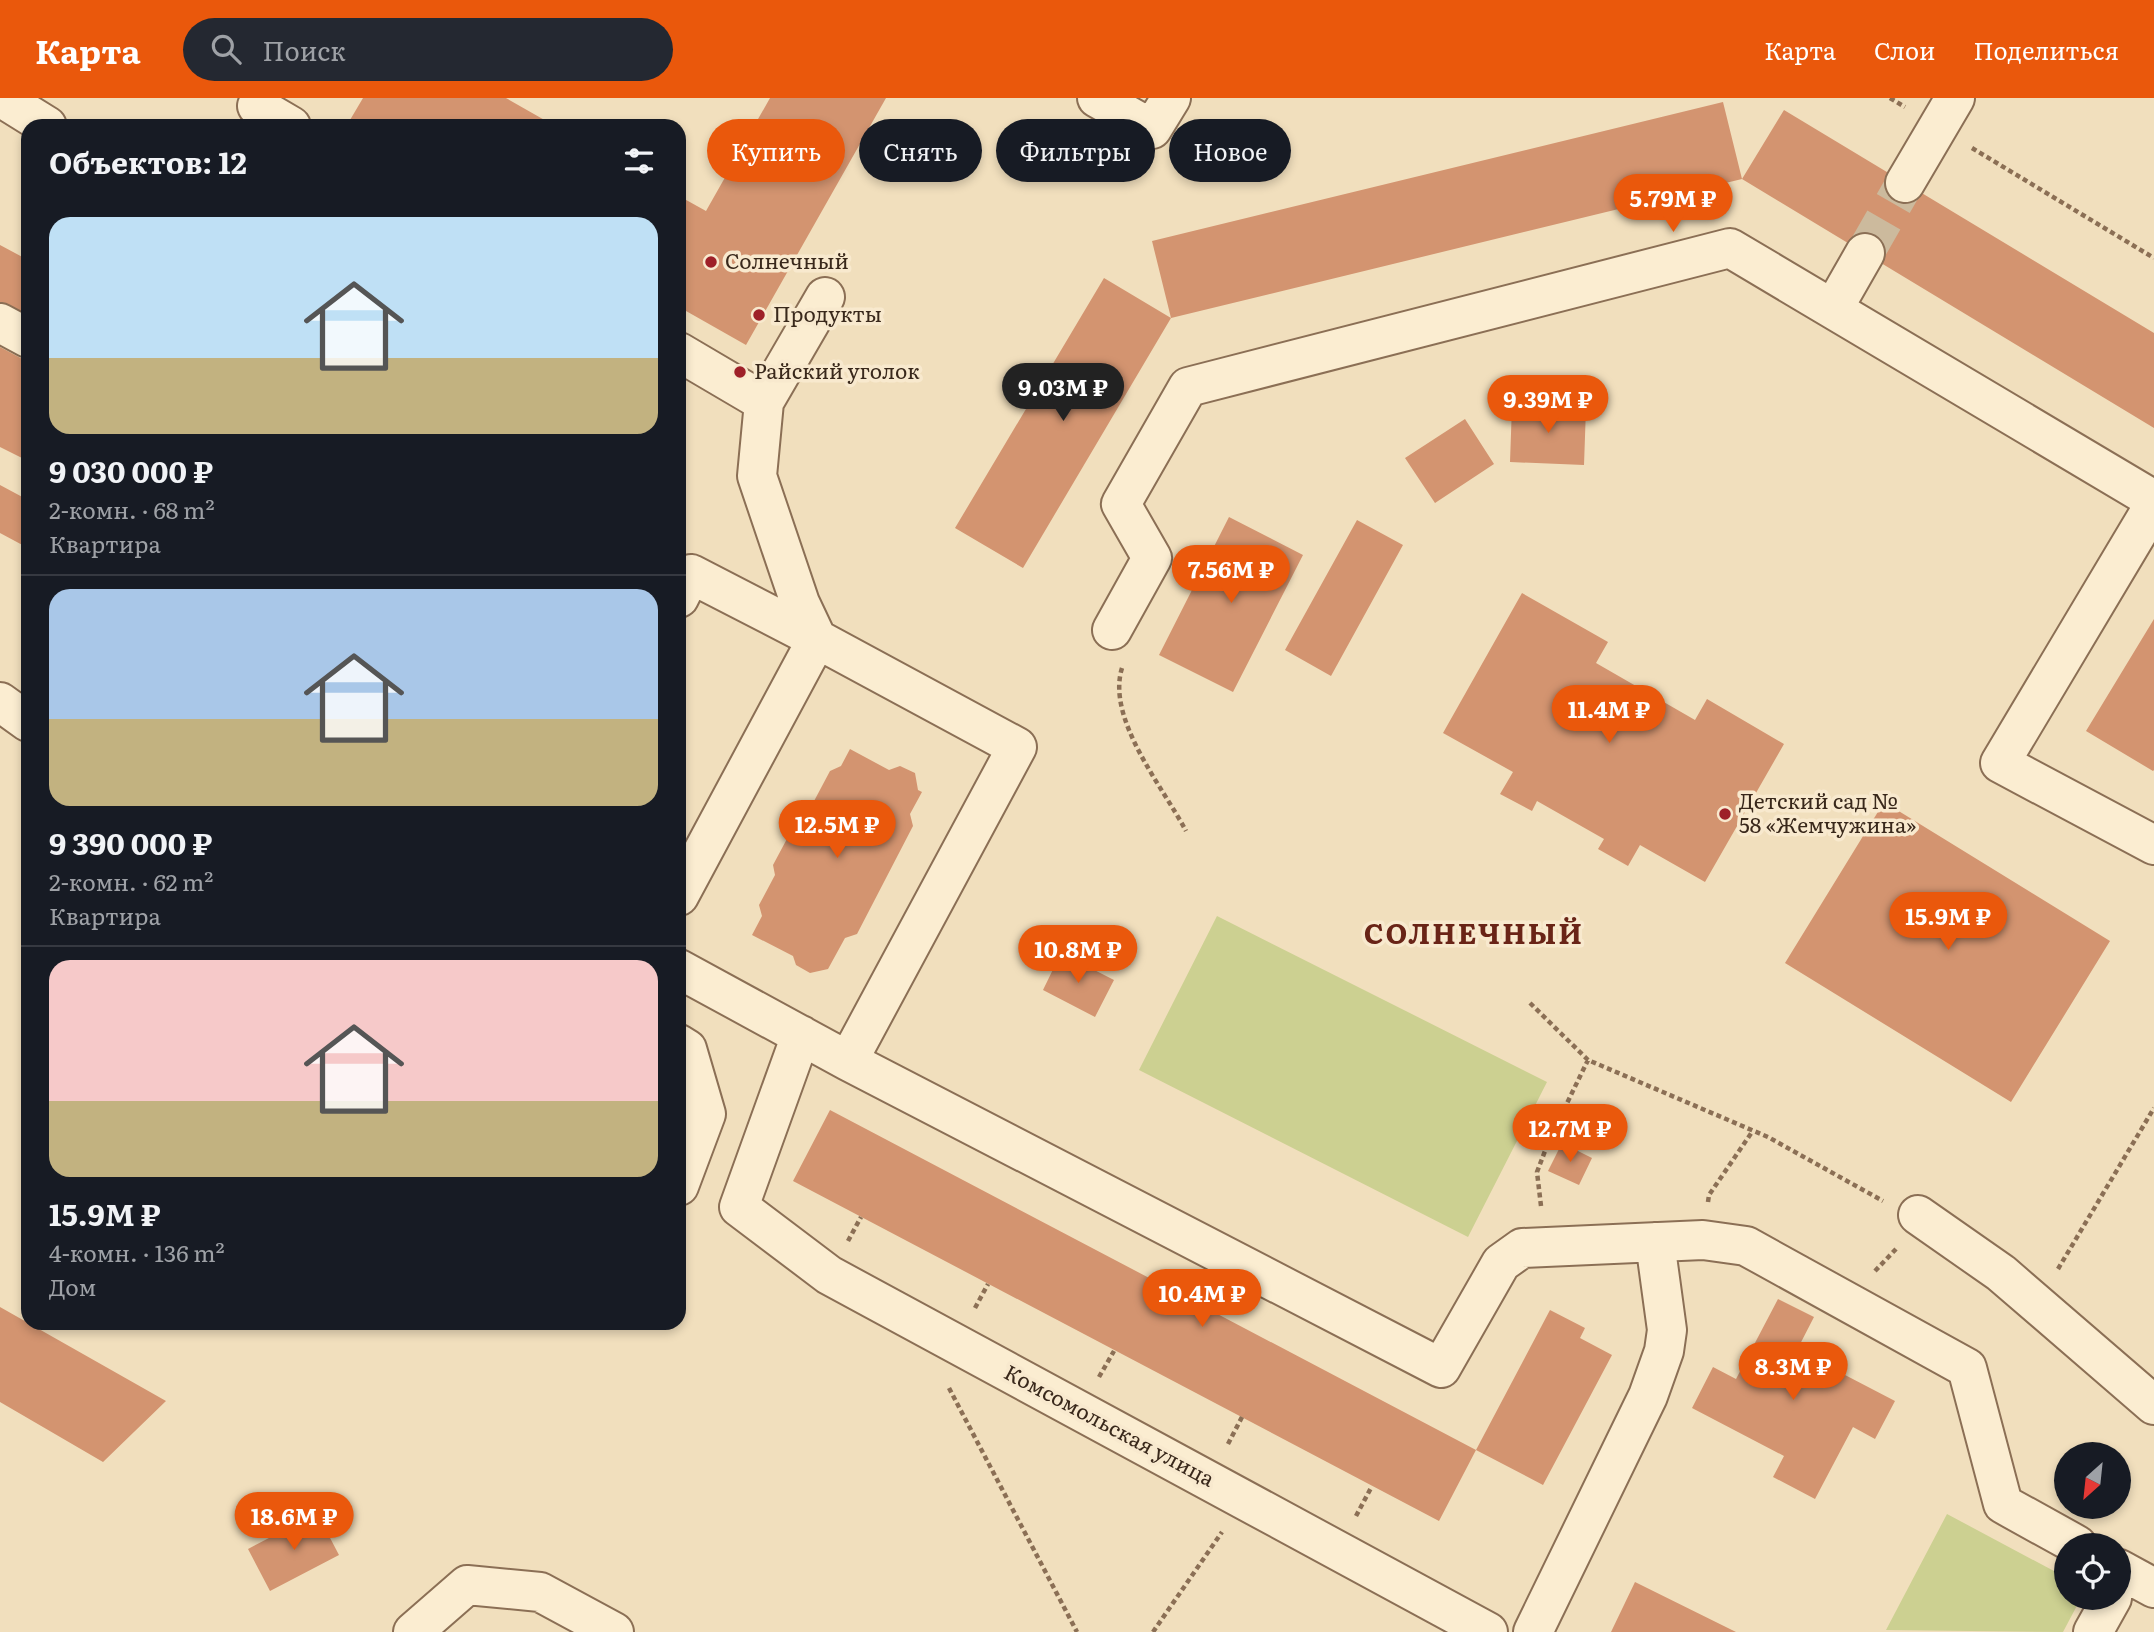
<!DOCTYPE html>
<html lang="ru">
<meta charset="utf-8">
<style>
:root{--surface:#171b24;--page:#242831;--text:#f1f3f6;--muted:#9ea1a6;--line:#363941;--accent:#ea580c}
body{margin:0;font-family:Literata,serif;background:var(--page);color:var(--text);height:100vh;display:flex;flex-direction:column;font-size:26px;white-space:nowrap}
*{box-sizing:border-box;margin:0}
p{font-size:23px;color:var(--muted)}
.icon{flex:none;width:38px;height:38px;fill:none;stroke:currentColor;stroke-width:2;stroke-linecap:round;stroke-linejoin:round}
.map{position:relative;flex:1;overflow:hidden}
.sheet{position:absolute;left:21px;top:21px;width:665px;height:1211px;display:flex;flex-direction:column;background:var(--surface);border-radius:21px;box-shadow:0 4px 10px #0003}
.sheet>*{flex:none}
.top-card{position:absolute;left:707px;top:21px;width:665px;height:63px;display:flex;gap:14px}
.needle{width:46px;rotate:207deg}
.fabs{position:absolute;left:2054px;top:1344px;display:grid;gap:14px}
.fabs a{display:grid;place-items:center;width:77px;height:77px;border-radius:50%;background:var(--surface);box-shadow:0 4px 10px #0003;font-size:35px}
.price{position:absolute;translate:-50% -60px;padding:0 16px;border-radius:24px;background:var(--accent);color:#fff;font-size:23px;line-height:46px;filter:drop-shadow(0 2px 4px #0008)}
.price::after{content:'';position:absolute;left:50%;top:42px;width:21px;height:16px;margin-left:-10px;background:inherit;clip-path:polygon(0 0,100% 0,50% 100%)}
.price.active{background:#222;color:#fff}
ul{padding:0;list-style:none}
li{display:grid;align-content:center;gap:14px;height:371px;padding:0 28px}
li+li{border-top:2px solid var(--line)}
li span{display:grid;place-items:center;height:217px;border-radius:21px;color:#555}
li>.icon{margin-inline-start:auto}
span .icon{width:126px;height:126px;fill:#fffc;stroke-width:1}
li b{font-size:30px}
h2{display:flex;justify-content:space-between;align-items:center;height:84px;padding:0 28px;font-size:30px}
.tag{padding:0 24px;border-radius:32px;background:var(--surface);box-shadow:0 4px 10px #0003;font-size:24px;line-height:63px}
.tag.active{background:var(--accent);color:#fff}
header{display:flex;align-items:center;gap:42px;box-sizing:border-box;height:98px;padding:0 35px;background:var(--accent);color:#fff}
header strong{font-size:33px}
nav{display:flex;gap:38px;margin-inline-start:auto;font-size:24px}
.search{width:490px;height:63px;background:var(--page);display:flex;align-items:center;gap:18px;box-sizing:border-box;padding:0 24px;border-radius:38px;color:var(--muted);font-size:26px}
.map>svg:first-child{display:block}
</style>
<header>
<strong>Карта</strong>
<div class="search"><svg class="icon" aria-label="search" viewBox="0 0 24 24"><circle cx="10" cy="10" r="6"/><path d="M15 15l6 6"/></svg>Поиск</div>
<nav><a>Карта</a><a>Слои</a><a>Поделиться</a></nav>
</header>
<div class="map">
<svg width="2154" height="1534" viewBox="0 0 2154 1534">
<rect width="100%" height="100%" fill="#f1dfbd"/>
<path fill="#ccd091" d="M1217 818 1547 984 1468 1139 1139 972Z
M1947 1416 2067 1480V1500H2081L2063 1534 1886 1532Z"/>
<path fill="#d39470" d="M363 0H506L555 28H361L350 22Z
M770 0H886L746 247 679 209V98L706 113Z
M1723 4 1742 81 1784 12 2154 235V330L1742 81 1171 220 1152 143Z
M0 147 28 162V223L0 208Z
M1104 180 1171 220 1023 470 955 430Z
M0 249 28 264V363L0 349Z
M1512 307 1586 310 1584 367 1510 364Z
M1465 321 1494 366 1435 405 1405 360Z
M0 387 28 402V450L0 435Z
M1229 419 1303 457 1233 594 1159 557Z
M1357 422 1403 447 1331 578 1285 552Z
M1522 495 1608 544 1596 565 1695 622 1707 601 1784 646 1705 784 1640 747 1628 768 1598 751 1604 741 1537 703 1532 713 1500 696 1513 674 1443 635Z
M2154 521V672L2153 673 2086 633Z
M850 651 889 672 900 668 915 675 918 692 922 694 910 716 913 728 857 836 845 840 828 871 810 875 796 867 793 858 752 837 762 818 759 807 775 777 773 767 804 709 813 705 830 673 841 668Z
M1884 704 2110 843 2011 1004 1785 865Z
M1061 855 1114 882 1095 919 1043 892Z
M830 1012 1476 1352 1550 1212 1585 1230 1580 1240 1612 1257 1543 1387 1476 1352 1439 1423 793 1083Z
M1562 1045 1592 1060 1579 1087 1548 1073Z
M1778 1201 1814 1219 1797 1252 1895 1303 1875 1341 1853 1329 1815 1401 1773 1379 1784 1358 1692 1310 1713 1269 1736 1281Z
M0 1209 166 1303 103 1364 0 1304Z
M317 1415 339 1457 270 1493 248 1451Z
M1635 1484 1736 1534H1611Z"/>
<g fill="none" stroke-linecap="round" stroke-linejoin="round">
<path stroke="#ccba9d" stroke-width="38" stroke-dasharray="38 19" stroke-linecap="butt" d="M1865 155 1905 85"/>
<defs>
<path id="minor" d="M2 0 47 28
M1097 0 1152 31 1171 0
M257 8 291 28
M1905 85 1955 0
M1833 211 1865 155
M0 225 28 240
M679 254 764 304 825 199
M2154 407 2000 665 2154 747
M679 500 691 476 817 541 800 505 757 378 764 304
M1112 532 1152 460 1121 406 1188 289 1730 150 2154 402
M0 604 28 624
M679 798 817 541 1017 649 848 963
M679 871 848 963 1441 1270 1501 1165 1522 1150 1703 1142 1746 1148 1967 1270 2003 1406 2077 1447
M801 937 739 1109 829 1177 1488 1534
M679 946 687 951 706 1016 679 1088
M1918 1117 2001 1175 2154 1307
M2119 1471 2154 1490
M413 1534 467 1487 540 1494 614 1534
M1533 1534 1648 1298 1664 1253 1667 1232 1655 1144
M2093 1534 2112 1500"/>
</defs>
<use href="#minor" stroke="#8b6f55" stroke-width="42"/>
<path stroke="#8b6f55" stroke-width="4.5" stroke-dasharray="5 3.5" stroke-linecap="butt" d="M1890 0 1905 9
M1972 50 2154 160
M1122 570C1106 621 1163 689 1186 733
M1530 905 1588 962 1768 1039 1883 1103
M1708 1104 1709 1097 1752 1034
M1541 1108 1537 1074 1550 1040 1588 962
M848 1143 861 1119
M2058 1171 2154 1010
M1875 1173 1896 1151
M975 1210 988 1186
M1099 1279 1114 1253
M949 1290 1077 1534
M1228 1346 1242 1319
M1356 1418 1372 1388
M1153 1534 1222 1434"/>
<use href="#minor" stroke="#fbedd1" stroke-width="38"/>
</g>
<g fill="#9e2028" stroke="#f8e9ce" stroke-width="2.5">
<circle cx="711" cy="164" r="7"/>
<circle cx="759" cy="217" r="7"/>
<circle cx="740" cy="274" r="7"/>
<circle cx="1725" cy="716" r="7"/>
</g>
<g text-anchor="middle" stroke-width="7" stroke-linejoin="round" paint-order="stroke">
<g font-size="21" fill="#39281b" stroke="#f8e9ce" text-anchor="start">
<text x="725" y="171">Солнечный</text>
<text x="773" y="224">Продукты</text>
<text x="754" y="281">Райский уголок</text>
<text x="1739" y="711">Детский сад №<tspan x="1739" dy="24">58 «Жемчужина»</tspan></text>
</g>
<g font-size="21" fill="#39281b" stroke="#f8e9ce">
<text transform="translate(1109 1328) rotate(28)" y="7">Комсомольская улица</text>
</g>
<g font-size="28" font-weight="bold" letter-spacing="2" fill="#692417" stroke="#f8e9ce">
<text x="1474" y="846">СОЛНЕЧНЫЙ</text>
</g>
</g>
</svg>
<div class="fabs">
<a><svg class="needle" viewBox="-14 -14 28 28"><path d="M0-13l5 13h-10z" fill="#e53935"/><path d="M0 13l5-13h-10z" fill="#9ea1a6"/></svg></a>
<a><svg class="icon" aria-label="locate" viewBox="0 0 24 24"><circle cx="12" cy="12" r="6"/><path d="M12 2v4M12 18v4M2 12h4M18 12h4"/></svg></a>
</div>
<b class="price" style="left:1673px;top:136px">5.79M ₽</b>
<b class="price active" style="left:1063px;top:325px">9.03M ₽</b>
<b class="price" style="left:1548px;top:337px">9.39M ₽</b>
<b class="price" style="left:1231px;top:507px">7.56M ₽</b>
<b class="price" style="left:1609px;top:647px">11.4M ₽</b>
<b class="price" style="left:837px;top:762px">12.5M ₽</b>
<b class="price" style="left:1948px;top:854px">15.9M ₽</b>
<b class="price" style="left:1078px;top:887px">10.8M ₽</b>
<b class="price" style="left:1570px;top:1066px">12.7M ₽</b>
<b class="price" style="left:1202px;top:1231px">10.4M ₽</b>
<b class="price" style="left:1793px;top:1304px">8.3M ₽</b>
<b class="price" style="left:294px;top:1454px">18.6M ₽</b>
<div class="top-card">
<a class="tag active">Купить</a>
<a class="tag">Снять</a>
<a class="tag">Фильтры</a>
<a class="tag">Новое</a>
</div>
<section class="sheet">
<h2>Объектов: 12<svg class="icon" aria-label="filters" viewBox="0 0 24 24"><path d="M4 7h16M4 17h16"/><circle cx="9" cy="7" r="2"/><circle cx="15" cy="17" r="2"/></svg></h2>
<ul>
<li><span style="background:linear-gradient(#bfe0f5 65%,#c2b280 0)"><svg class="icon" aria-label="home" viewBox="0 0 24 24"><path d="M3 11l9-7 9 7M6 9v11h12V9"/></svg></span><div><b>9 030 000 ₽</b><p>2-комн. · 68 m²</p><p>Квартира</p></div></li>
<li><span style="background:linear-gradient(#a9c7e8 60%,#c2b280 0)"><svg class="icon" aria-label="home" viewBox="0 0 24 24"><path d="M3 11l9-7 9 7M6 9v11h12V9"/></svg></span><div><b>9 390 000 ₽</b><p>2-комн. · 62 m²</p><p>Квартира</p></div></li>
<li><span style="background:linear-gradient(#f6c9c9 65%,#c2b280 0)"><svg class="icon" aria-label="home" viewBox="0 0 24 24"><path d="M3 11l9-7 9 7M6 9v11h12V9"/></svg></span><div><b>15.9M ₽</b><p>4-комн. · 136 m²</p><p>Дом</p></div></li>
</ul>
</section>
</div>
